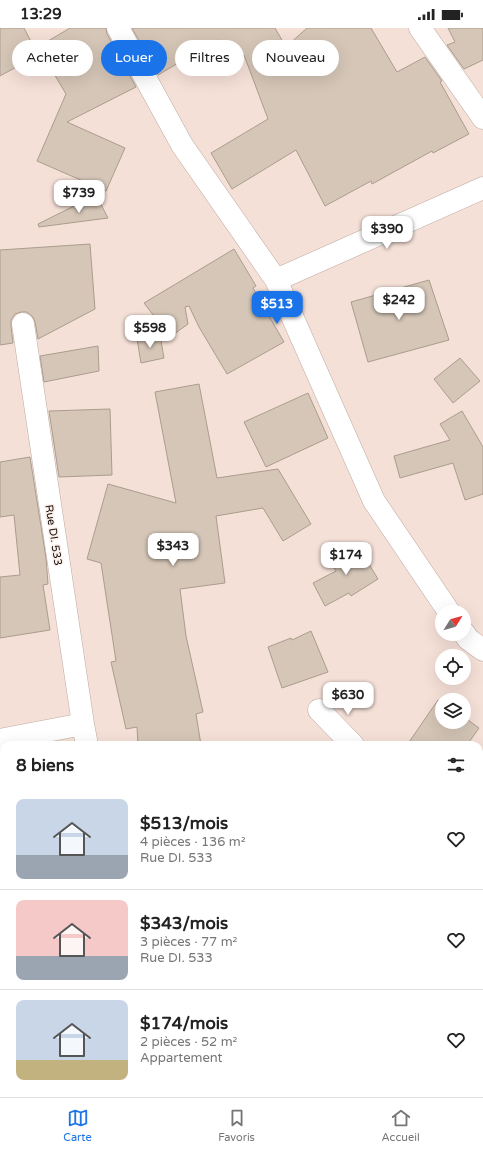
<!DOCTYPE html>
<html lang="fr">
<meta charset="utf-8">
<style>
:root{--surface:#fff;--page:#f2f2f2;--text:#222;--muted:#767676;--line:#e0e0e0;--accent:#1a73e8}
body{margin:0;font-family:"Varela Round",sans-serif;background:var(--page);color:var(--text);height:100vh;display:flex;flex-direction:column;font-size:15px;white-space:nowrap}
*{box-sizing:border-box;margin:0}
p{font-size:13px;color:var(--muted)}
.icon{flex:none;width:22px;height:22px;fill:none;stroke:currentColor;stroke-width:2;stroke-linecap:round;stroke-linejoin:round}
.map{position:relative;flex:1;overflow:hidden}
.panel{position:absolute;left:0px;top:713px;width:483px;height:356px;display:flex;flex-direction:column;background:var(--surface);border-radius:12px 12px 0 0;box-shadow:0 4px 16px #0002}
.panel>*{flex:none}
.top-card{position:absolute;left:12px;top:12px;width:459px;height:36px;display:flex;gap:8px}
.needle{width:26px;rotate:53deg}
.fabs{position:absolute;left:435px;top:577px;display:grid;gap:8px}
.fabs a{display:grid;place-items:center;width:36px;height:36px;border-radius:50%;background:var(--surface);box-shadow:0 4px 16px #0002;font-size:20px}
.price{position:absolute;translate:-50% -34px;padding:0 9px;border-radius:8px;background:#fff;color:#222;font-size:13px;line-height:26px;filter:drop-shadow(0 1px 2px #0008)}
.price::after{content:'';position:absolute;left:50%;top:24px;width:12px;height:9px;margin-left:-6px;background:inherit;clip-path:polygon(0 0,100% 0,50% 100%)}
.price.selected{background:var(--accent);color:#fff}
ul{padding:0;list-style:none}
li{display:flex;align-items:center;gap:12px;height:100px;padding:0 16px}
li+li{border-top:1px solid var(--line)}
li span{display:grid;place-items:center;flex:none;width:112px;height:80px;border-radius:8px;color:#555}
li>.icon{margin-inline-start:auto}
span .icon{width:48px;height:48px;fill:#fffc;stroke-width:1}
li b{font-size:17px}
h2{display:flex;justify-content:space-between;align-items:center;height:48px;padding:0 16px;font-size:17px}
.chip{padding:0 14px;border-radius:18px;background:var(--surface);box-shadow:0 4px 16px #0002;font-size:14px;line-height:36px}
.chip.selected{background:var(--accent);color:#fff}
.status{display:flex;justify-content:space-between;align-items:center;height:28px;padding:0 20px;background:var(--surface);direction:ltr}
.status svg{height:11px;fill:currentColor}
.tabs{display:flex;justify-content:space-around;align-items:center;height:56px;border-top:1px solid var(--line);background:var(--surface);font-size:11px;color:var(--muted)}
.tabs a{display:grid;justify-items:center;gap:2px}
.tabs .selected{color:var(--accent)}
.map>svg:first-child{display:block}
</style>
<div class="status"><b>13:29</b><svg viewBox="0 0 49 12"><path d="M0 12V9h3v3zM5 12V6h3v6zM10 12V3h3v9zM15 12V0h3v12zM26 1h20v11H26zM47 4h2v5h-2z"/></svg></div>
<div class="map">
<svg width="483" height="1069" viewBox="0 0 483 1069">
<rect width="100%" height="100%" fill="#f5e0d7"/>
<path fill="#d5c6b7" stroke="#aa9d8e" d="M0 0H24L38 27 0 48Z
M70 0H106L107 6 136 59 67 94 125 120 106 163 37 133 66 66 38 19Z
M132 0H275L286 19 307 0H371L397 44 425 29 442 53 440 54 469 106 433 125 432 123 372 156 371 153 325 178 296 122 232 161 211 125 268 91 244 27 230 35 217 12 158 47Z
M448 0H483V32L464 41 447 17 455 14Z
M96 167 108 190 39 199 38 196Z
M90 216 95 281 38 311 35 294 33 289 27 284H21L15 286 11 292V298L13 315 0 317V222Z
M234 221 256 258 253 260 284 314 227 346 199 299 189 278 185 279 188 296 170 309 144 275Z
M429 252 449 312 368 334 351 274Z
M160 307 164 330 141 335 137 311Z
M98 318 99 343 44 354 40 328Z
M460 330 480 353 453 375 434 351Z
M199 356 217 450 278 441 311 496 283 513 263 480 216 488 225 555 180 561 186 608 203 684 196 686 201 717H138L137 699 126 701 111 634 116 633 101 535 87 531 108 456 176 475 155 364Z
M308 365 328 410 266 439 244 394Z
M110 381 112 447 59 449 49 383Z
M462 383 483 419V466L465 472 453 435 400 450 394 428 450 412 440 396Z
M30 429 46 530 48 556 43 557 50 602 0 610V549L20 547 14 487 0 489V434Z
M356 515 378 551 351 568 349 565 325 578 313 555 336 543 329 532Z
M311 603 328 644 282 660 268 619 291 610 292 612Z
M438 672 442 674V694H464V689L479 700 467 717H407Z"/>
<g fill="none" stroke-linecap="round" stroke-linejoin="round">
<defs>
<path id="minor" d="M118 0 182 117 276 252 374 473 449 584
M420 0 483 90
M276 252 483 160
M23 296 83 696 87 717
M464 605 468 611 483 622
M319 682 353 717
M0 712 83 696
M479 844 483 845
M479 1048 483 1045
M238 1065 242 1069
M455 1069 460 1065"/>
</defs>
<use href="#minor" stroke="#beaaa1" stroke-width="23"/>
<use href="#minor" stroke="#fff" stroke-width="22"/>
</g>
<g text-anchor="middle" stroke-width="3" stroke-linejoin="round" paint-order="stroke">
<g font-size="11" fill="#160f0c" stroke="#fcefea">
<text transform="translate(54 507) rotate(81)" y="4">Rue DI. 533</text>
</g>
</g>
</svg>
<div class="fabs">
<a><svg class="needle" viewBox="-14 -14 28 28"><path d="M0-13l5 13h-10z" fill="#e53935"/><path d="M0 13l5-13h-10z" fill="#767676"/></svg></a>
<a><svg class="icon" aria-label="locate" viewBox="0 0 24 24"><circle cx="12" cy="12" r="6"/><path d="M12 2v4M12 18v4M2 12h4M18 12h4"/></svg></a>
<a><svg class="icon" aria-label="layers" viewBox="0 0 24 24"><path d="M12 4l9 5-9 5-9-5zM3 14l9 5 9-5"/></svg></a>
</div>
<b class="price" style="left:79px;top:186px">$739</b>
<b class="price" style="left:387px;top:222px">$390</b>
<b class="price" style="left:399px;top:293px">$242</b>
<b class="price selected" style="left:277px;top:297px">$513</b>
<b class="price" style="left:150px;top:321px">$598</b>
<b class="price" style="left:173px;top:539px">$343</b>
<b class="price" style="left:346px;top:548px">$174</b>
<b class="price" style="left:348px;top:688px">$630</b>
<div class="top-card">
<a class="chip">Acheter</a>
<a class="chip selected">Louer</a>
<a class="chip">Filtres</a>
<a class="chip">Nouveau</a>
</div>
<section class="panel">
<h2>8 biens<svg class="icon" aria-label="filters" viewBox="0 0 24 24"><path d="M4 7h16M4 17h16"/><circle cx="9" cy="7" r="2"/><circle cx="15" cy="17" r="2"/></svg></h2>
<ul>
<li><span style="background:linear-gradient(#c9d6e8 70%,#9aa5b1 0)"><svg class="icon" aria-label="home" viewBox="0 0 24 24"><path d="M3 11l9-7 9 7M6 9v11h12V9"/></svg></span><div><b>$513/mois</b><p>4 pièces · 136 m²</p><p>Rue DI. 533</p></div><svg class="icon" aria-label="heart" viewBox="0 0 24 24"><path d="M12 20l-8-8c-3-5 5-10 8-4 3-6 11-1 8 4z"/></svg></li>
<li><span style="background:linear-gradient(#f6c9c9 70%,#9aa5b1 0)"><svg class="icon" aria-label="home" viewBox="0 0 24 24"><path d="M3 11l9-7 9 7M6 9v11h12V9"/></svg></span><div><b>$343/mois</b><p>3 pièces · 77 m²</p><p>Rue DI. 533</p></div><svg class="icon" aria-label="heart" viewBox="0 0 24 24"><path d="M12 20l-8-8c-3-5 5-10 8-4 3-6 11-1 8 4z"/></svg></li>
<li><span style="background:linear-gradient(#c9d6e8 75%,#c2b280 0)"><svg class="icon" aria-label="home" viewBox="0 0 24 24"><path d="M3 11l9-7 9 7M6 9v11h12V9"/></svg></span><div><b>$174/mois</b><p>2 pièces · 52 m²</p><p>Appartement</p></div><svg class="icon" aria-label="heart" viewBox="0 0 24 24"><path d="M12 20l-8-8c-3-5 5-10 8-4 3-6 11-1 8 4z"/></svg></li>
</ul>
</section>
</div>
<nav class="tabs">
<a class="selected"><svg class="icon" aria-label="map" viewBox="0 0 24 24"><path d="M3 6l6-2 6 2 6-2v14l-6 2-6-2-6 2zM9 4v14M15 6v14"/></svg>Carte</a>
<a><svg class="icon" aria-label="saved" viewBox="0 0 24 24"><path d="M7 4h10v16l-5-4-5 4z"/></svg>Favoris</a>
<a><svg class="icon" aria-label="home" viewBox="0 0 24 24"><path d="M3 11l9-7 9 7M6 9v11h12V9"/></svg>Accueil</a>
</nav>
